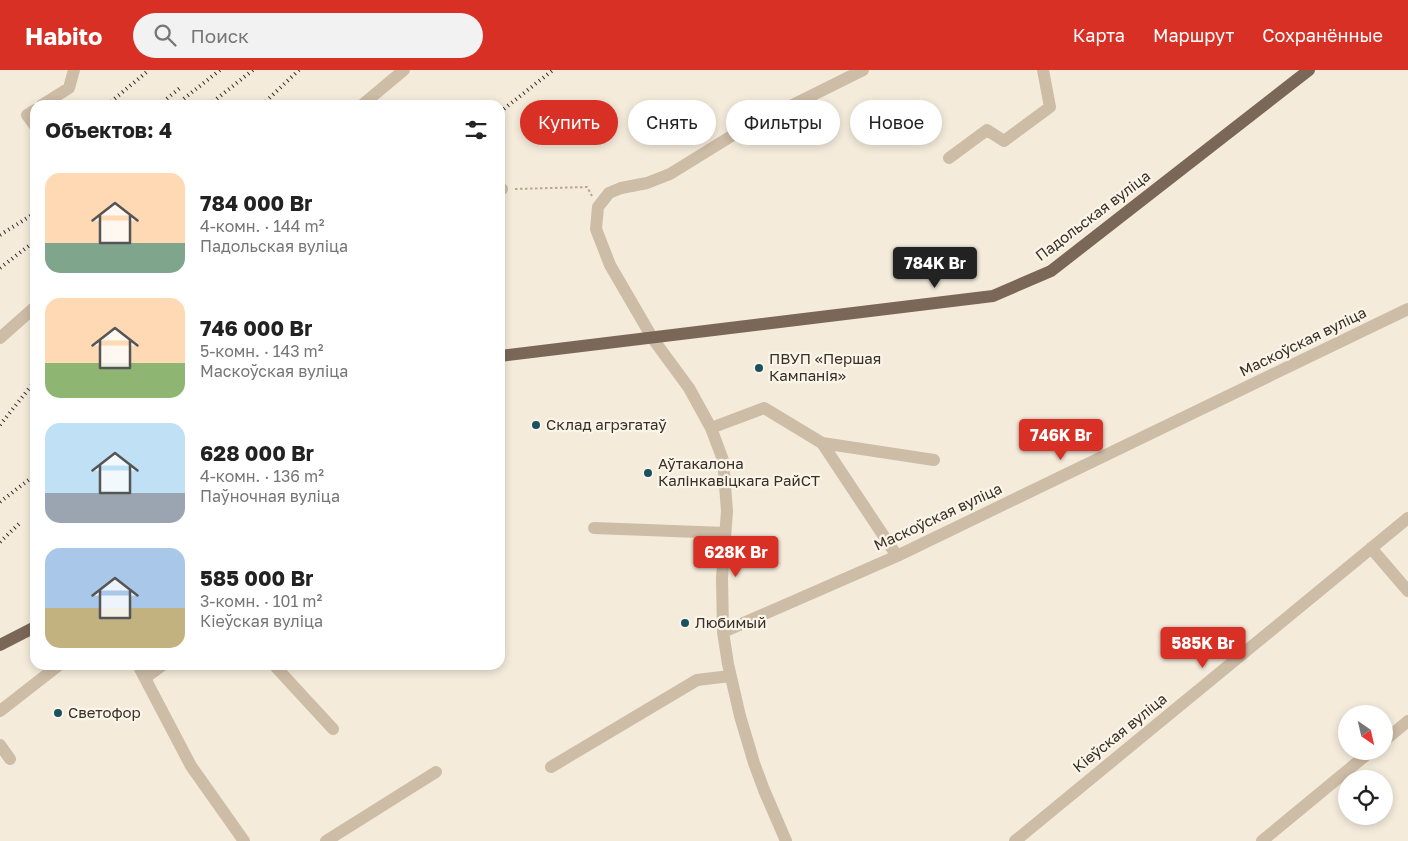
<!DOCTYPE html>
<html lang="ru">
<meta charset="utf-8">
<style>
:root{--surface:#fff;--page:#f2f2f2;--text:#222;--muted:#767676;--accent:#d93025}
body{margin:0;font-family:"Golos Text",sans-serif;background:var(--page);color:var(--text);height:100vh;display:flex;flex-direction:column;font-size:19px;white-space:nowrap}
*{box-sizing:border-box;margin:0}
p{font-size:16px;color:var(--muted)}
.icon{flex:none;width:28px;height:28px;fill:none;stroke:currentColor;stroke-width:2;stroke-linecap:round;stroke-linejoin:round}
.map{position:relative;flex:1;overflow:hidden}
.panel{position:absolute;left:30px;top:30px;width:475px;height:570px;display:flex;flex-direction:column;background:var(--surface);border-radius:15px;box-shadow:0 2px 8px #0003}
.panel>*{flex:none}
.guide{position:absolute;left:520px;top:30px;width:475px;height:45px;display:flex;gap:10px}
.needle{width:32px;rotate:146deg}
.controls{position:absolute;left:1338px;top:635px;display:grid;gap:10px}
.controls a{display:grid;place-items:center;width:55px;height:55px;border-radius:50%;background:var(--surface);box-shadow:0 2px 8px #0003;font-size:25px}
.price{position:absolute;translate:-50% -42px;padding:0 11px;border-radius:5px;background:var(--accent);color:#fff;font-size:16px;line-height:32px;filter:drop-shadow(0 1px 2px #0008)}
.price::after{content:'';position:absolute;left:50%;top:30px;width:15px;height:11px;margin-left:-8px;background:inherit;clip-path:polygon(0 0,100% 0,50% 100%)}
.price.selected{background:#222;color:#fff}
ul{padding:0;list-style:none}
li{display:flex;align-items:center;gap:15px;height:125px;padding:0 15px}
li span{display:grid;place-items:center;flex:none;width:140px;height:100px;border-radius:15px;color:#555}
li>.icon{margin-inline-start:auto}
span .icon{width:60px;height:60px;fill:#fffc;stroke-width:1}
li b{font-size:21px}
h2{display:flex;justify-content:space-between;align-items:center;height:60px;padding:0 15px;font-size:21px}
.chip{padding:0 18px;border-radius:22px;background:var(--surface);box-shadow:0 2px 8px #0003;font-size:18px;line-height:45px}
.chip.selected{background:var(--accent);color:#fff}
header{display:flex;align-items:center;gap:30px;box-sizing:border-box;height:70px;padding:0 25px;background:var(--accent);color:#fff}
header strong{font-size:24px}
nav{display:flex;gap:28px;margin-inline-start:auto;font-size:18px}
.search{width:350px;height:45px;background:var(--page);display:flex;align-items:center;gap:12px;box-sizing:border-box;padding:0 18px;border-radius:28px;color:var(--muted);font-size:19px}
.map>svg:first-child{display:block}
</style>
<header>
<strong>Habito</strong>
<div class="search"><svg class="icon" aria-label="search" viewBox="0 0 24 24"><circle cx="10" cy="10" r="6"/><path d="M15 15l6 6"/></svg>Поиск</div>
<nav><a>Карта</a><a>Маршрут</a><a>Сохранённые</a></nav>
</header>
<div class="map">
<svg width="1408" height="771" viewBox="0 0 1408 771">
<rect width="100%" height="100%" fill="#f4ebdb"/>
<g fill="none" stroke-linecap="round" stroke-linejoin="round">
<path stroke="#b9a690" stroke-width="2" stroke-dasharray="2.5 2.5" stroke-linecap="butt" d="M515 119 587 117 592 126"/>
<path stroke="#cdbca6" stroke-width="12" d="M42 35 69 18 74 0
M362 35 404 0
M35 40 27 45 35 56
M949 88 987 60 1004 71 1050 37 1043 0
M500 121 502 119
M0 268 35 237
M711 358 764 338 822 373 934 390
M822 373 897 486
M594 458 725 463
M1371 478 1408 521
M723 562 897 486 1408 239
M138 595 191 696 244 771
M274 595 333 659
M145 608 163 595
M0 641 59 595
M1384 671 1408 651
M0 675 10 689
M551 697 697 610 730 606
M326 771 436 702
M786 771 764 720 754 693 740 646 728 594 723 562 722 508 727 441 723 390 711 358 689 318 653 269 610 195 596 159 598 137 609 123 621 118 647 113 670 104 738 62 863 0
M1015 771 1408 448
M1262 771 1371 681"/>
<path stroke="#7b6757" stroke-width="12" d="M500 286 993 226 1051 201 1309 0
M0 575 35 557"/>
<path stroke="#382f27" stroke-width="4" stroke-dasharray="1 4" stroke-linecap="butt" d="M107 35 149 0
M159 35 180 18
M176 35 220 0
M209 35 253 0
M262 35 299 0
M500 42 553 0
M0 165 35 143
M0 198 35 171
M0 355 35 311
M0 432 35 405
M0 472 21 452"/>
</g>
<g fill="#19525d" stroke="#fbf4e8" stroke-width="2">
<circle cx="759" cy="298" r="5"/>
<circle cx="536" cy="355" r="5"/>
<circle cx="648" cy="403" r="5"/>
<circle cx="685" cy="553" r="5"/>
<circle cx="58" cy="643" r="5"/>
</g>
<g text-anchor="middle" stroke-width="4.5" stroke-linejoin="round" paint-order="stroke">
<g font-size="15" fill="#382f27" stroke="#fbf4e8">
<text transform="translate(1093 146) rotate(-37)" y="5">Падольская вуліца</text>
<text transform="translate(1303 272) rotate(-26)" y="5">Маскоўская вуліца</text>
<text transform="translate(938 447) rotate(-25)" y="5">Маскоўская вуліца</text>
<text transform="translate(1120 663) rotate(-39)" y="5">Кіеўская вуліца</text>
</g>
<g font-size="15" fill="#382f27" stroke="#fbf4e8" text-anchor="start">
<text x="769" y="294">ПВУП «Першая<tspan x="769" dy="17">Кампанія»</tspan></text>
<text x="546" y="360">Склад агрэгатаў</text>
<text x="658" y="399">Аўтакалона<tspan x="658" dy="17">Калінкавіцкага РайСТ</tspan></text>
<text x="695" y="558">Любимый</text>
<text x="68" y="648">Светофор</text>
</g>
</g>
</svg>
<div class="controls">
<a><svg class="needle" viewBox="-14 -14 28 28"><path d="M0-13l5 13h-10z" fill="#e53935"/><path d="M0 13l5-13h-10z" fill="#767676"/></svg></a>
<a><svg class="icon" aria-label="locate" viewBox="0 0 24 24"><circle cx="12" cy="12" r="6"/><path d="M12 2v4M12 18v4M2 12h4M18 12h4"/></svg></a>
</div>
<b class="price selected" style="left:935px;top:219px">784K Br</b>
<b class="price" style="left:1061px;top:391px">746K Br</b>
<b class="price" style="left:736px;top:508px">628K Br</b>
<b class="price" style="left:1203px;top:599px">585K Br</b>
<div class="guide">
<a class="chip selected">Купить</a>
<a class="chip">Снять</a>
<a class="chip">Фильтры</a>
<a class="chip">Новое</a>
</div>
<section class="panel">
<h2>Объектов: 4<svg class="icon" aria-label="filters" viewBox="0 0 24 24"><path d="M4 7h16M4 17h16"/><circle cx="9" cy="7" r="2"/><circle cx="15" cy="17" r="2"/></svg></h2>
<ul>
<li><span style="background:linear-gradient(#ffd9b3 70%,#7fa58c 0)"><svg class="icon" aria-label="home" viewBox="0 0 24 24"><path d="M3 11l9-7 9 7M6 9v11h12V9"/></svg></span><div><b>784 000 Br</b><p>4-комн. · 144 m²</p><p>Падольская вуліца</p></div></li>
<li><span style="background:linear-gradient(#ffd9b3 65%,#8fb573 0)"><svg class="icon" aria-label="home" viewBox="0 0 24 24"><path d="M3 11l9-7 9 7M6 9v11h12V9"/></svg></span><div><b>746 000 Br</b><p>5-комн. · 143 m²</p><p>Маскоўская вуліца</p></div></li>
<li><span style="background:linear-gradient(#bfe0f5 70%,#9aa5b1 0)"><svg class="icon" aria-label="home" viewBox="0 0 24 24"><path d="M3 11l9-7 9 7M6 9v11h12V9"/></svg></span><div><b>628 000 Br</b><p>4-комн. · 136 m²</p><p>Паўночная вуліца</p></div></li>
<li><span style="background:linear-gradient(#a9c7e8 60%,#c2b280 0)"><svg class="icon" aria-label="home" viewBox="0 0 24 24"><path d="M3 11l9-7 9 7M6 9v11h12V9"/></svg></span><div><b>585 000 Br</b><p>3-комн. · 101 m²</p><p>Кіеўская вуліца</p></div></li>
</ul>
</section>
</div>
